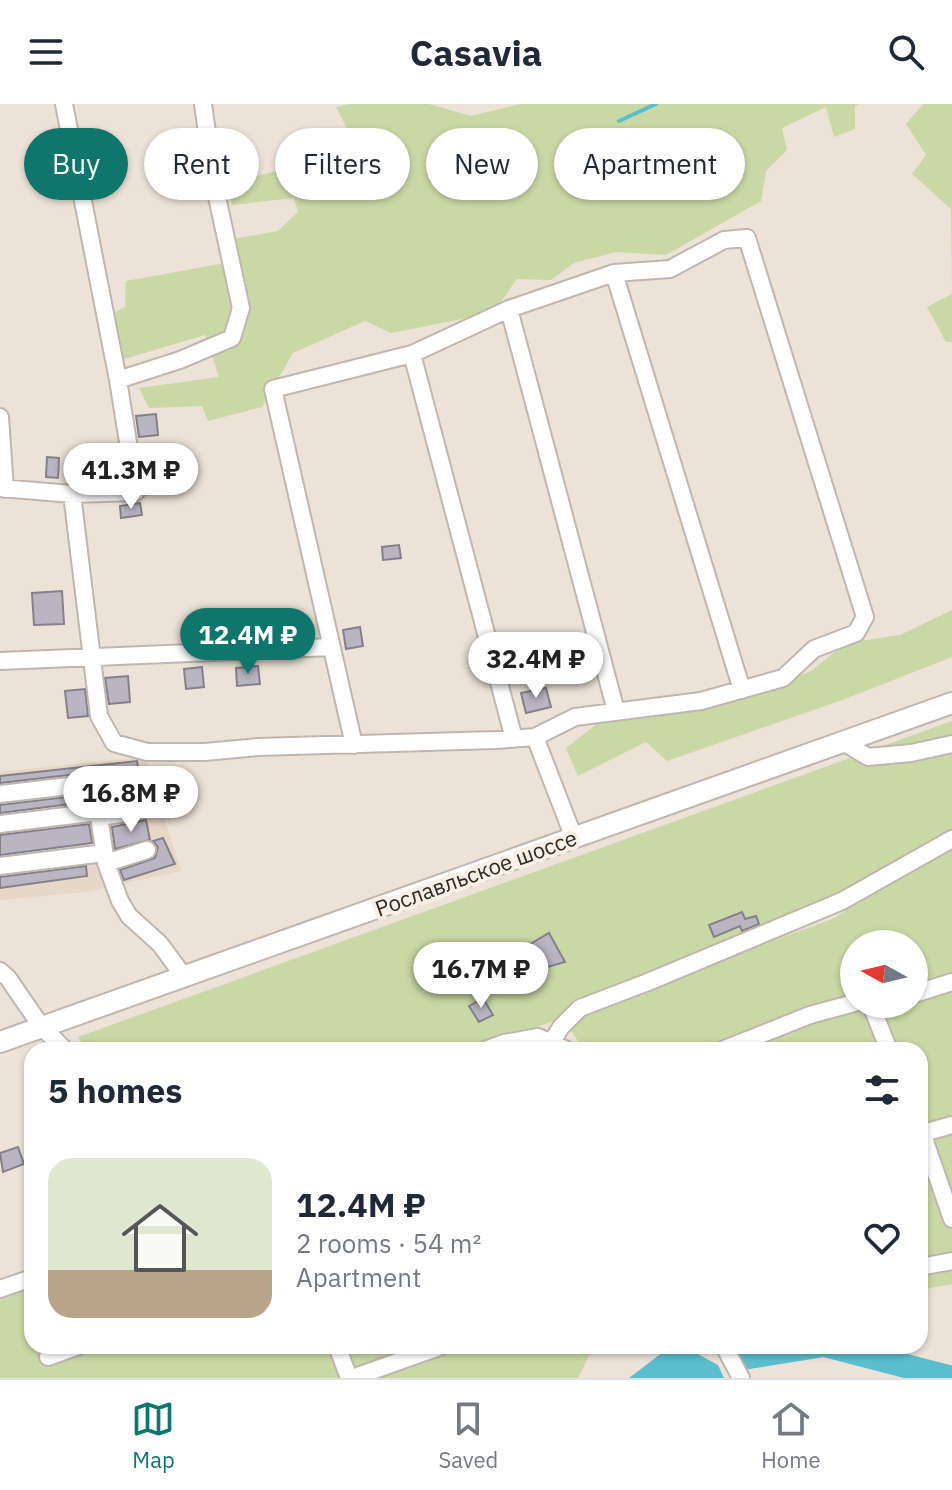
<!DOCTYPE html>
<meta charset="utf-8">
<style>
:root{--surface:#fff;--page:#f2f2f3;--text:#1f2937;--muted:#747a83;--line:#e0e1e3;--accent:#0f766e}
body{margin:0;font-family:"IBM Plex Sans",sans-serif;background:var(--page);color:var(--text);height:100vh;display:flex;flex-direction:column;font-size:30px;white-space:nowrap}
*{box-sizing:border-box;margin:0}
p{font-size:26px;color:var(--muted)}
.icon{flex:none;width:44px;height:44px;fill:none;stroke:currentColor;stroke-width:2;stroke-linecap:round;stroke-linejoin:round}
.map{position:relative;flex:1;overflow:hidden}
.drawer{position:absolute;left:24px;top:938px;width:904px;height:312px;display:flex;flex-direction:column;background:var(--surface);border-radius:24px;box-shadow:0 2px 6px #0004}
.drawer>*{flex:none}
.guide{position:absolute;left:24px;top:24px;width:904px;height:72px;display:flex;gap:16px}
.needle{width:52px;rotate:278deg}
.controls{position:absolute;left:840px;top:826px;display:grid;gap:16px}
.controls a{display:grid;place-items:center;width:88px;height:88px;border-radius:50%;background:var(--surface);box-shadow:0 2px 6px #0004;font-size:40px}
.price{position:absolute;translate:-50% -68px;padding:0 18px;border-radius:28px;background:#fff;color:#222;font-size:26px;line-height:52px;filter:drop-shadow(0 2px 4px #0008)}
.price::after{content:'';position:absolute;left:50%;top:48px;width:24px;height:18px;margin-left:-12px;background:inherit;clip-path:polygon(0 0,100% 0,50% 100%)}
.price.current{background:var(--accent);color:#fff}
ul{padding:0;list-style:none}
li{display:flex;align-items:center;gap:24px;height:200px;padding:0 24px}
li+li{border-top:2px solid var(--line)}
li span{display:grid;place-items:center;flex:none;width:224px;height:160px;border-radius:24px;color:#555}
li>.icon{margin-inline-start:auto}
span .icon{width:96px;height:96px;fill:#fffc;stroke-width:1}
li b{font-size:34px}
h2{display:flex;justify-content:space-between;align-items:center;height:96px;padding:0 24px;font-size:34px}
.pill{padding:0 28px;border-radius:36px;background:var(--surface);box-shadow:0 2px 6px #0004;font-size:28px;line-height:72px}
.pill.current{background:var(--accent);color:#fff}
header{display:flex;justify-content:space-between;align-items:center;height:104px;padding:0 24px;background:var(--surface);font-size:36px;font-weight:800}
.menu{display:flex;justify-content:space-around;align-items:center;height:112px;border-top:2px solid var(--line);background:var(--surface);font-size:22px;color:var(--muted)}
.menu a{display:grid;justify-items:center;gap:4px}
.menu .current{color:var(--accent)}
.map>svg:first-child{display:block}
</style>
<header><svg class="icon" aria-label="menu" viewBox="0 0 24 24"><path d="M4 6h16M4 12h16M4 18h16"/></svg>Casavia<svg class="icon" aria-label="search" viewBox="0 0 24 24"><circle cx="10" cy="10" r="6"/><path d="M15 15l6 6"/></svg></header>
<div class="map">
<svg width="952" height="1274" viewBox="0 0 952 1274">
<rect width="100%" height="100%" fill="#ece2d7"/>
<path fill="#e7d7c7" d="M145 653 181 767 86 788 0 796V668Z"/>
<path fill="#cad8a5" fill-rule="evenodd" d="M349 0H429L471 12 520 0H859L855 2V25L834 33 826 3 782 24 787 46 766 67 761 97 666 151 616 148 574 159 551 176 517 175 493 209 391 229 365 217 293 249 262 303 208 317 202 302 149 304 139 284 219 273 205 231 121 256 99 217 125 203 126 177 231 158 232 135 278 127 298 108 294 94 232 101 227 80 280 66 289 45 350 30 336 3Z
M923 0H952V238H946L927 203 952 190 951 105 912 70 926 51 906 20Z
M952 506V553L845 595 667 657 646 638 578 672 566 644 598 619 654 611 747 593 811 567 846 539 900 531Z
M952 617V732L890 769 602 891 556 916 477 946H87L78 933Z
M952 742V1180L920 1186V946H584L567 921 608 898 832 815ZM854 840H914V900H854Z
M32 1184V1242H594L578 1274H0V1196Z"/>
<path fill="#5abece" d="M671 1242H683L718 1261 724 1274H629Z"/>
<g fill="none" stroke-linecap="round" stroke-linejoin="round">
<path stroke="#5abece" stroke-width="4" d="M619 17 656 0"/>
<path stroke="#5abece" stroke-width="24" d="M828 1242 952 1274
M749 1253 818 1242"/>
</g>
<path fill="#bab5c2" stroke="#84808b" stroke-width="2" d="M156 310 158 331 139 333 136 312Z
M47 353 59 354 58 374 46 373Z
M140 399 142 411 121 414 120 402Z
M399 441 401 454 383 456 382 443Z
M62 487 64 520 34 521 32 489Z
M212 505 216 527 202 529 197 508Z
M360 523 363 542 346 545 343 526Z
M258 562 260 580 237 582 236 564Z
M202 563 204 583 186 585 184 565Z
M128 572 130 598 109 600 105 574Z
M546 584 551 603 526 609 521 589Z
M85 585 88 612 68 614 65 587Z
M137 657 143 696 108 700 104 680 86 669 0 679V672Z
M83 691 86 698 0 709V701Z
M146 716 150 736 115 745 112 723Z
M89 720 92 739 0 751V731Z
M163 734 175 760 124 776 120 766 155 754 158 743 153 737Z
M86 762 87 772 0 784V773Z
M742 808 745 815 756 812 759 820 742 827 740 822 714 833 709 821Z
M549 829 565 858 537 866 527 842Z
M483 894 493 911 479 918 469 902Z
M18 1043 24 1060 3 1068 0 1049Z"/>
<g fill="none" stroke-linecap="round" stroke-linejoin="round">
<defs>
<path id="minor" d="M614 169 742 586
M509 205 616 607
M412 250 514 635
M118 276 180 256 232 234 241 204 214 79 203 0
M0 313 5 385
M0 384 72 390 136 388 118 276 64 0
M72 390 99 612 114 639 147 648H205L258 643 495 636 535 633 574 734
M0 557 331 543
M843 638 868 653 911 649 952 640
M354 641 273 285 412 250 509 205 614 169 670 165 724 136 747 134 865 513 856 529 814 545 783 574 701 597 575 613 535 633
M0 690 86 680 95 686 106 759 120 797 129 812 160 840 185 874
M99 713 133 708
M0 720 98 708
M106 759 147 746
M0 762 104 749
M0 867 8 874 41 922 65 946
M914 890 952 878
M866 900 871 901 889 946
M551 939 561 923 580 904 648 878 842 797 952 735
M485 946 504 939 538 933 567 946
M722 946 810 911 854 899
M920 1023 952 1115
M920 1030 952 1021
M920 1163 952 1157
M0 1185 32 1174
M337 1242 349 1274
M724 1242 741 1274
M48 1253 79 1242
M352 1274 442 1242"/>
<path id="major" d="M0 938 952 599"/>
</defs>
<use href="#minor" stroke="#c0b6ad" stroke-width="20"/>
<use href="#major" stroke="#c0b6ad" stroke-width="24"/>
<use href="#minor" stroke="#fff" stroke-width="16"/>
<use href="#major" stroke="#fff" stroke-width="20"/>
</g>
<g text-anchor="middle" stroke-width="8" stroke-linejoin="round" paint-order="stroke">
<g font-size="22" fill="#2d2925" stroke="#f9efe5">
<text transform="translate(476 769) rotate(-20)" y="8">Рославльское шоссе</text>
</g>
</g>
</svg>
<div class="controls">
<a><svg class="needle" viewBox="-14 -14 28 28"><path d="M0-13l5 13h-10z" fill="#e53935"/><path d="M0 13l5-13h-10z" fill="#747a83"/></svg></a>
</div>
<b class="price" style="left:131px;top:407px">41.3M ₽</b>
<b class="price current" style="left:248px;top:572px">12.4M ₽</b>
<b class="price" style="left:536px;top:596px">32.4M ₽</b>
<b class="price" style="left:131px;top:730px">16.8M ₽</b>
<b class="price" style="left:481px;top:906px">16.7M ₽</b>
<div class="guide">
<a class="pill current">Buy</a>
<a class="pill">Rent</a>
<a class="pill">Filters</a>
<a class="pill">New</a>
<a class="pill">Apartment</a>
</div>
<section class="drawer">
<h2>5 homes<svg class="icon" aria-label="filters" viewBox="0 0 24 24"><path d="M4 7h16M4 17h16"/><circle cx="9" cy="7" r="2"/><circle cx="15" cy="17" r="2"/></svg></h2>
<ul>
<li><span style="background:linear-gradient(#dfe7d0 70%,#b9a48a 0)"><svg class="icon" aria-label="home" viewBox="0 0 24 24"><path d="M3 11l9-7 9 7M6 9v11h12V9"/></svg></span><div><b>12.4M ₽</b><p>2 rooms · 54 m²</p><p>Apartment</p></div><svg class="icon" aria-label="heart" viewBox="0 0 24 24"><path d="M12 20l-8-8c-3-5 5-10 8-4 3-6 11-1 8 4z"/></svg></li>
</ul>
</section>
</div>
<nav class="menu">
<a class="current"><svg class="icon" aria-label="map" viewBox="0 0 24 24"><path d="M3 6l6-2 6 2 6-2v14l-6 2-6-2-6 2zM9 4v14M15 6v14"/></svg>Map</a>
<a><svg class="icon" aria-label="saved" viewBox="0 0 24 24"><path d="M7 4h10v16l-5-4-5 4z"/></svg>Saved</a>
<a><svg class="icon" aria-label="home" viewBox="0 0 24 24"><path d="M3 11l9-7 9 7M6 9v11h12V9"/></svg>Home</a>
</nav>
